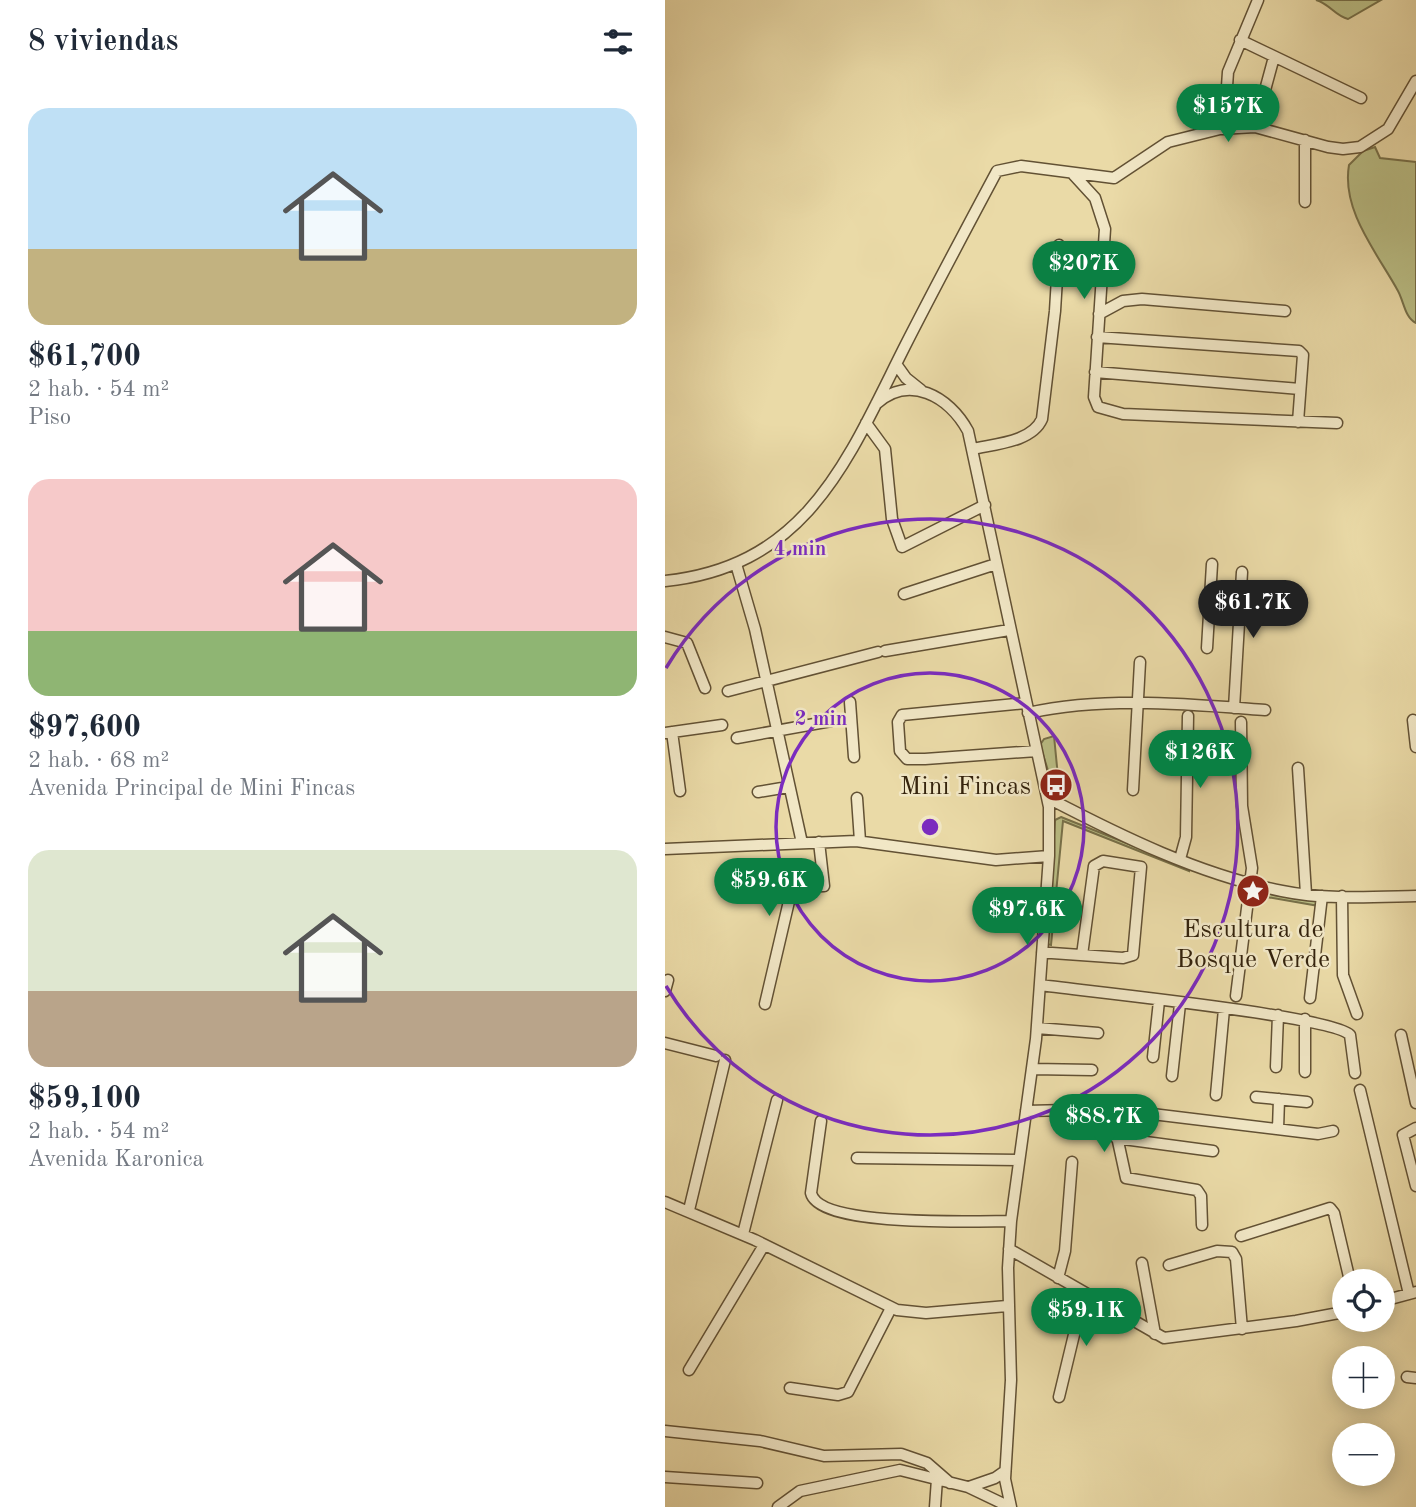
<!DOCTYPE html>
<html lang="es">
<meta charset="utf-8">
<style>
:root{--surface:#fff;--page:#f2f2f3;--text:#1f2937;--muted:#747a83;--accent:#0b8043}
body{margin:0;font-family:"Old Standard TT",serif;background:var(--page);color:var(--text);height:100vh;display:flex;flex-direction:column;font-size:26px;white-space:nowrap}
*{box-sizing:border-box;margin:0}
p{font-size:23px;color:var(--muted)}
.icon{flex:none;width:38px;height:38px;fill:none;stroke:currentColor;stroke-width:2;stroke-linecap:round;stroke-linejoin:round}
.map{position:relative;flex:1;overflow:hidden}
.drawer{display:flex;flex-direction:column;background:var(--surface);width:665px}
.drawer>*{flex:none}
.fabs{position:absolute;left:667px;top:1269px;display:grid;gap:14px}
.fabs a{display:grid;place-items:center;width:63px;height:63px;border-radius:50%;background:var(--surface);box-shadow:0 4px 18px #0003;font-size:35px}
.price{position:absolute;translate:-50% -60px;padding:0 16px;border-radius:24px;background:var(--accent);color:#fff;font-size:23px;line-height:46px;filter:drop-shadow(0 2px 4px #0008)}
.price::after{content:'';position:absolute;left:50%;top:42px;width:21px;height:16px;margin-left:-10px;background:inherit;clip-path:polygon(0 0,100% 0,50% 100%)}
.price.current{background:#222;color:#fff}
ul{padding:0;list-style:none}
li{display:grid;align-content:center;gap:14px;height:371px;padding:0 28px}
li span{display:grid;place-items:center;height:217px;border-radius:21px;color:#555}
li>.icon{margin-inline-start:auto}
span .icon{width:126px;height:126px;fill:#fffc;stroke-width:1}
li b{font-size:30px}
h2{display:flex;justify-content:space-between;align-items:center;height:84px;padding:0 28px;font-size:30px}
main{display:flex;flex:1;min-height:0}
.map>svg:first-child{display:block}
</style>
<main>
<section class="drawer">
<h2>8 viviendas<svg class="icon" aria-label="filters" viewBox="0 0 24 24"><path d="M4 7h16M4 17h16"/><circle cx="9" cy="7" r="2"/><circle cx="15" cy="17" r="2"/></svg></h2>
<ul>
<li><span style="background:linear-gradient(#bfe0f5 65%,#c2b280 0)"><svg class="icon" aria-label="home" viewBox="0 0 24 24"><path d="M3 11l9-7 9 7M6 9v11h12V9"/></svg></span><div><b>$61,700</b><p>2 hab. · 54 m²</p><p>Piso</p></div></li>
<li><span style="background:linear-gradient(#f6c9c9 70%,#8fb573 0)"><svg class="icon" aria-label="home" viewBox="0 0 24 24"><path d="M3 11l9-7 9 7M6 9v11h12V9"/></svg></span><div><b>$97,600</b><p>2 hab. · 68 m²</p><p>Avenida Principal de Mini Fincas</p></div></li>
<li><span style="background:linear-gradient(#dfe7d0 65%,#b9a48a 0)"><svg class="icon" aria-label="home" viewBox="0 0 24 24"><path d="M3 11l9-7 9 7M6 9v11h12V9"/></svg></span><div><b>$59,100</b><p>2 hab. · 54 m²</p><p>Avenida Karonica</p></div></li>
</ul>
</section>
<div class="map">
<svg width="751" height="1507" viewBox="0 0 751 1507">
<rect width="100%" height="100%" fill="#eadaa7"/>
<filter id="stains"><feTurbulence type="fractalNoise" baseFrequency=".00286" numOctaves="4"/><feColorMatrix values="0 0 0 0 .2 0 0 0 0 .09 0 0 0 0 .02 0 0 0 .5 -.17"/></filter>
<radialGradient id="worn" r=".72"><stop offset=".6" stop-color="#630" stop-opacity="0"/><stop offset="1" stop-color="#630" stop-opacity=".3"/></radialGradient>
<path fill="#babe85" stroke="#777049" stroke-width="2" d="M651 0H716L683 19C670 16 665 4 651 0Z
M710 147 715 158 751 162V323C740 318 739 302 733 291 713 254 676 211 684 165L698 151Z
M389 736 395 797 391 796 375 745 379 739Z
M396 817 524 868V871L398 821 386 945 382 944 390 820Z
M585 887 655 899 654 906 584 894Z"/>
<g fill="none" stroke-linecap="round" stroke-linejoin="round">
<defs>
<path id="minor" d="M575 40 696 98
M590 127 609 57
M559 129 563 72 593 0
M408 174 430 198 440 229 429 397 433 407 458 414 672 423
M640 202V140
M434 314 458 301 477 299 620 311
M432 337 634 351 638 355 633 422
M231 364 241 378 256 390
M430 372 635 389
M211 404C244 374 284 396 303 431L384 807V856L371 1039 346 1221 343 1268 346 1380 340 1479 346 1507
M201 423 220 449 227 519 237 547 320 505
M308 449C330 444 367 442 377 419L390 311 394 245
M71 564 90 629 137 843
M0 581C143 566 183 459 240 346 270 287 301 229 332 171L356 166 449 178 503 142 555 129 590 127 663 147 678 149 695 147 723 129 751 81
M239 594 331 564
M544 615 574 616
M0 637 22 643 40 688
M542 648 547 564
M220 651 344 630
M63 691 213 652
M185 702 189 757
M361 703 237 715 233 722 235 751 242 759H260L372 751
M569 708 577 572
M363 713C441 696 521 704 600 710
M748 720 751 747
M7 732 15 791
M0 733 57 725
M72 738 166 721
M633 768 641 894
M468 790 475 662
M93 792 123 787
M192 798 195 841
M383 798C456 836 535 875 617 891 660 900 707 897 751 896
M0 849 191 841 331 860 384 856
M515 859 521 837 523 716
M677 896 678 975 692 1014
M377 953H387L458 958 468 955 476 867 438 861 429 866 417 955
M375 985C419 991 668 1016 685 1035L690 1073
M0 991 3 980
M571 996 587 868 577 806 576 722
M645 998 657 896
M100 1004 125 897 134 887 159 886 154 842
M640 1019V1072
M372 1028 433 1033
M736 1035 751 1103
M0 1043 51 1056
M488 1057 494 1001
M611 1067 613 1015
M368 1069 427 1070
M507 1076 515 1004
M695 1090 744 1294
M551 1095 559 1009
M591 1097 642 1102
M446 1109 461 1178 532 1190 536 1196 537 1225
M361 1111 446 1109 653 1134 668 1131
M156 1121 146 1193C154 1228 314 1221 346 1221
M751 1128 738 1135 751 1186
M613 1129 614 1099
M451 1138 548 1151
M192 1158 354 1160
M0 1202 90 1240 232 1310 261 1313 342 1306
M24 1210 60 1060
M78 1234 112 1100
M576 1236 665 1208 669 1213 685 1281
M344 1249 499 1338 631 1321 679 1312
M477 1263 490 1334
M504 1265 552 1251 567 1252 571 1259 577 1329
M393 1278 400 1251 407 1162
M718 1301 751 1292
M24 1370 99 1245
M742 1377 751 1378
M125 1388 173 1395 183 1392 226 1308
M394 1397 419 1293
M0 1431 95 1441 159 1456 236 1454 262 1463 285 1483
M0 1477 92 1483
M304 1487 330 1478 340 1471
M113 1507 135 1491 235 1470 303 1487 345 1507
M270 1507 272 1479"/>
</defs>
<use href="#minor" stroke="#625134" stroke-width="13"/>
<use href="#minor" stroke="#f1e7c6" stroke-width="10"/>
</g>
<g fill="none" stroke="#7b2cbf" stroke-width="3.5">
<circle cx="265" cy="827" r="154"/>
<path d="M1 668A308 308 0 1 1 1 986"/>
</g>
<defs>
<symbol id="bus-disc" viewBox="-11 -11 22 22"><circle r="9.5" fill="#8f2418" stroke="#f1e7c6"/><path d="M-5-6H5V4H4V6H2V4H-2V6H-4V4H-5ZM-3.5-4V0h7V-4ZM-3.5 1.2v1.5H-2V1.2ZM2 1.2v1.5H3.5V1.2Z" fill="#fff"/></symbol>
<symbol id="sight-disc" viewBox="-11 -11 22 22"><circle r="9.5" fill="#8f2418" stroke="#f1e7c6"/><path d="M0-6L1.8-2.2L6-1.7L2.9 1.2L3.7 5.4L0 3.3L-3.7 5.4L-2.9 1.2L-6-1.7L-1.8-2.2Z" fill="#fff"/></symbol>
</defs>
<g fill-rule="evenodd">
<use href="#bus-disc" x="372" y="766" width="38" height="38"/>
<use href="#sight-disc" x="569" y="872" width="38" height="38"/>
</g>
<g text-anchor="middle" stroke-width="5" stroke-linejoin="round" paint-order="stroke">
<g font-size="26" fill="#34230d" stroke="#f1e7c6" text-anchor="end">
<text x="366" y="794">Mini Fincas</text>
<text x="588" y="937" text-anchor="middle">Escultura de<tspan x="588" dy="30">Bosque Verde</tspan></text>
</g>
</g>
<circle cx="265" cy="827" r="10" fill="#7b2cbf" stroke="#f1e7c6" stroke-width="3.5"/>
<g font-size="21" text-anchor="middle" font-weight="bold" fill="#7b2cbf" stroke="#f1e7c6" stroke-width="5" stroke-linejoin="round" paint-order="stroke">
<text x="135" y="555">4 min</text>
<text x="156" y="725">2 min</text>
</g>
<rect width="100%" height="100%" filter="url(#stains)"/>
<rect width="100%" height="100%" fill="url(#worn)"/>
</svg>
<div class="fabs">
<a><svg class="icon" aria-label="locate" viewBox="0 0 24 24"><circle cx="12" cy="12" r="6"/><path d="M12 2v4M12 18v4M2 12h4M18 12h4"/></svg></a>
<a>+</a>
<a>−</a>
</div>
<b class="price" style="left:563px;top:144px">$157K</b>
<b class="price" style="left:419px;top:301px">$207K</b>
<b class="price current" style="left:588px;top:640px">$61.7K</b>
<b class="price" style="left:535px;top:790px">$126K</b>
<b class="price" style="left:104px;top:918px">$59.6K</b>
<b class="price" style="left:362px;top:947px">$97.6K</b>
<b class="price" style="left:439px;top:1154px">$88.7K</b>
<b class="price" style="left:421px;top:1348px">$59.1K</b>
</div>
</main>
